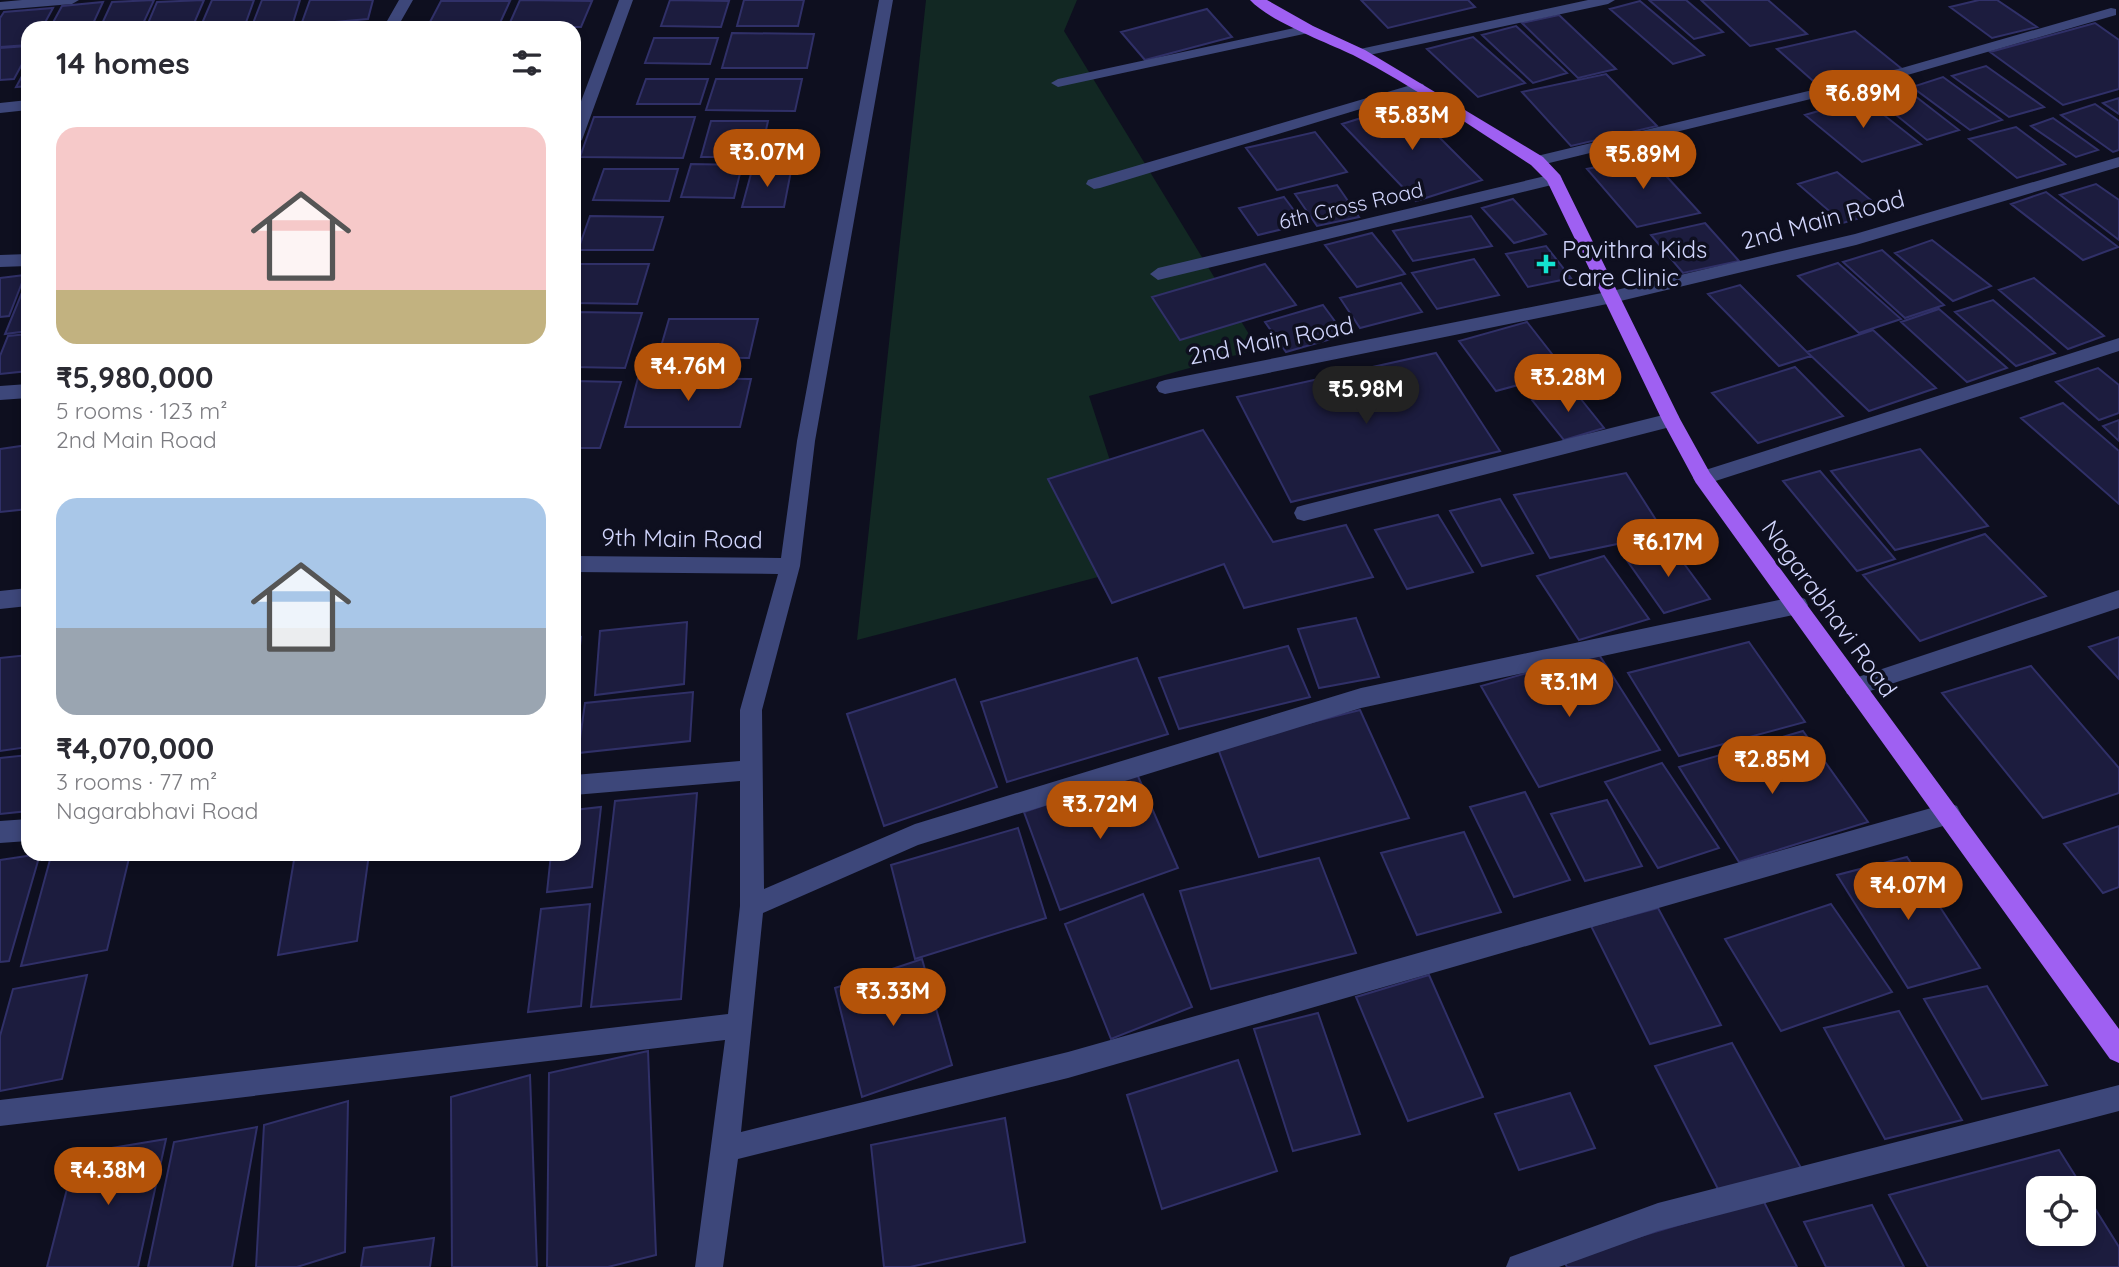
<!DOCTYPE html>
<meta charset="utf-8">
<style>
:root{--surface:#fff;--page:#f7f7f7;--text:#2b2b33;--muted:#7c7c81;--accent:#b45309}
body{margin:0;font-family:Quicksand,sans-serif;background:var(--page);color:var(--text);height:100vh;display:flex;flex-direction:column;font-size:26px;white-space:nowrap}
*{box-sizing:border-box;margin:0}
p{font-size:23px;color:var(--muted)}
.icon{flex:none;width:38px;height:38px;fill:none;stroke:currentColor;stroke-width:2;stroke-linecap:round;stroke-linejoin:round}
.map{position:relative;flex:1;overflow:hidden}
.panel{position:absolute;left:21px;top:21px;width:560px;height:840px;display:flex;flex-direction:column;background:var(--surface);border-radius:21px;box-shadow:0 4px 10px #0003}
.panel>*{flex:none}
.fabs{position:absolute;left:2026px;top:1176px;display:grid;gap:14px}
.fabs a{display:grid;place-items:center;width:70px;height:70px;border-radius:14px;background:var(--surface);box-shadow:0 4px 10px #0003;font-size:35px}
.price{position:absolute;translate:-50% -60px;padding:0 16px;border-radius:24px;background:var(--accent);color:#fff;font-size:23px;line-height:46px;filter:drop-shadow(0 2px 4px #0008)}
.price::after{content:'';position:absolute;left:50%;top:42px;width:21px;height:16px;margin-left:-10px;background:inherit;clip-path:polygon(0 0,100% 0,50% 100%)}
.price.active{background:#222;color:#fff}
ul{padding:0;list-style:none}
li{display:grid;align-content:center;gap:14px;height:371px;padding:0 35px}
li span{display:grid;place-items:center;height:217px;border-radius:21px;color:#555}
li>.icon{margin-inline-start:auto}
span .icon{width:126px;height:126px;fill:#fffc;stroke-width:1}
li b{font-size:30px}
h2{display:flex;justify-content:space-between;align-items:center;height:84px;padding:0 35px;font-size:30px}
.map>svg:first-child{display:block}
</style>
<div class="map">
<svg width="2119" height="1267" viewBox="0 0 2119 1267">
<rect width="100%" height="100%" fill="#0e0f1f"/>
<path fill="#122823" d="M926 0H1077L1064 31 1258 349 1089 396 1144 565 857 640Z"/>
<path fill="#1c1c3e" stroke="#303068" stroke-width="2" d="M154 0 141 28H100L112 2Z
M204 0 192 28H146L157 2Z
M212 0H254L244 28H200Z
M262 0H300L293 23 252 26Z
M310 0H373L368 19 301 25Z
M520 0 592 1 581 27H508Z
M670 0 729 1 721 27 661 26Z
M744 0H804L798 26H737Z
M1361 0H1468L1475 7 1388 28Z
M1649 0H1686L1723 32 1694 39Z
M1701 0H1768L1807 34 1750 46Z
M1979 0H1997L2037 27 1992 38 1950 7Z
M441 1H510L500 23 430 22Z
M1640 1 1704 55 1673 64 1610 9Z
M103 2 91 28H50L62 6Z
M53 8 42 28H28V45L0 47V18L4 12Z
M1207 9 1232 37 1145 60 1121 32Z
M1559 15 1616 69 1578 78 1522 23Z
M2095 23 2119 40V89L2063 105 1990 52Z
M1516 26 1567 73 1533 83 1482 35Z
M1855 31 1902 69 1821 88 1777 49Z
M732 33 814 34 807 68H722Z
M1473 37 1525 83 1478 97 1427 49Z
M654 38H718L710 64 645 63Z
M28 46V53L14 79 0 80V48Z
M28 65V86L16 87Z
M1986 66 2044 107 2009 117 1952 76Z
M1606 74 1657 126 1571 146 1522 92Z
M1943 77 2002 120 1970 130 1912 87Z
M646 79H708L700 104H637Z
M716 79H802L795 111 706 110Z
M1906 89 1959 130 1927 140 1875 98Z
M1862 98 1921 144 1862 162 1805 115Z
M2119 98V114L2103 103Z
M1406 104 1482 180 1416 201 1342 124Z
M2095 104 2119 121V150L2113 152 2061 115Z
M594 117H695L683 158 580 157Z
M2053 118 2098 150 2076 157 2031 126Z
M711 121H768L760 157H701Z
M2016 127 2065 164 2017 178 1969 139Z
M1315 132 1347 172 1277 190 1246 148Z
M1648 156 1700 213 1637 227 1587 169Z
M691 164 742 165 734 198 681 197Z
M604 169H678L669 201 593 200Z
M752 170 791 171 784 207H742Z
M1837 172 1884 211 1843 223 1798 184Z
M2096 184 2119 200V240L2060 195Z
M1337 185 1359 217 1317 226 1295 194Z
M2046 192 2118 247 2083 260 2011 204Z
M1284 197 1304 224 1258 235 1239 208Z
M1513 199 1546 234 1514 243 1482 208Z
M590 216 663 217 653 250H578Z
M1471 216 1492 246 1413 261 1393 231Z
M1705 223 1739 261 1683 273 1651 235Z
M1372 233 1405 274 1357 287 1325 245Z
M1932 240 1991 286 1953 301 1895 253Z
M1546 246 1571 278 1528 287 1506 254Z
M1882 250 1944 305 1905 318 1843 262Z
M1474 259 1499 295 1437 309 1412 273Z
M1838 263 1901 319 1859 333 1798 276Z
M579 264H649L637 304 574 303V280Z
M1265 264 1296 305 1180 340 1152 297Z
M25 275 9 316 0 317V278Z
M28 278V331L5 334Z
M2034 278 2104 336 2068 349 1999 290Z
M1401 283 1422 312 1360 328 1340 298Z
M1740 285 1811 356 1779 366 1708 294Z
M1993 300 2055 353 2016 366 1955 312Z
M1323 305 1345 335 1286 352 1265 322Z
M1939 309 2007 368 1967 382 1901 322Z
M574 312 642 313 625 368 574 367Z
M669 319H758L749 358 658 357Z
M1527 322 1566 372 1496 391 1459 341Z
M1873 330 1936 388 1869 411 1807 352Z
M28 334V371L0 374V356L8 336Z
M1436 353 1500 451 1291 502 1237 397Z
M1795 367 1843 416 1758 443 1712 393Z
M2098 368 2119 385V413L2099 420 2056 382Z
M638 378 751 379 740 427H625Z
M574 381 621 382 600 448H574Z
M1572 388 1604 428 1564 440 1532 400Z
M2063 403 2119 451V504L2021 418Z
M2119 420V441L2103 426Z
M1203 430 1273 542 1346 525 1373 577 1244 608 1224 564 1112 603 1048 479Z
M28 445V509L0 512V449Z
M1920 449 1988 526 1895 550 1831 471Z
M1820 471 1895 559 1857 571 1783 481Z
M1626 473 1665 534 1550 558 1514 495Z
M1500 499 1533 553 1482 566 1450 511Z
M1438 515 1473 572 1407 589 1375 530Z
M1985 534 2046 596 1920 641 1863 575Z
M1671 546 1710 599 1664 613 1626 559Z
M1604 556 1649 619 1579 640 1537 576Z
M1356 618 1379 677 1319 688 1298 629Z
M687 622 684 684 595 695 600 631Z
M581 637 574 698V638Z
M2119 637V679L2089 647Z
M1749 642 1805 722 1679 756 1628 673Z
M1288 646 1310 697 1179 729 1159 678Z
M1598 653 1660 750 1539 787 1481 686Z
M28 655V747L0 751V658Z
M1137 658 1168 734 1007 782 981 702Z
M2031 666 2119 768V793L2043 818 1942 693Z
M955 679 997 787 884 826 847 714Z
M693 692 690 741 578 753 585 703Z
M1360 710 1409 818 1259 857 1217 746Z
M1803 731 1868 822 1739 862 1679 767Z
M28 755V811L0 814V758Z
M1662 763 1719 848 1658 868 1605 782Z
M1137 774 1178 868 1060 910 1024 812Z
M1525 792 1570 880 1514 897 1470 807Z
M697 793 681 999 591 1007 615 801Z
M1607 800 1642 866 1585 881 1551 814Z
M601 807 592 887 547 892 551 854H574V810Z
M2119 826V887L2103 893 2064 844Z
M1018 828 1046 918 915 959 891 865Z
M1464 832 1501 912 1417 935 1381 853Z
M40 854 9 961 0 962V860Z
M61 854H130L107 950 21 966 51 856Z
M295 854H369L357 941 278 955Z
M1907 857 1980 968 1908 988 1837 875Z
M1319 858 1356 953 1211 989 1180 891Z
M1143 894 1192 1007 1111 1039 1065 924Z
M590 904 581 1006 528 1012 541 909Z
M1831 904 1892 992 1781 1031 1725 939Z
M1658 908 1721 1025 1650 1044 1591 926Z
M922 959 952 1065 862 1097 835 988Z
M87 975 62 1079 0 1091V1036L13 989Z
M1429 975 1483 1097 1408 1121 1356 997Z
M1987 986 2047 1085 1982 1099 1924 999Z
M1899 1011 1962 1120 1885 1139 1824 1028Z
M1318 1013 1360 1134 1293 1151 1254 1029Z
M1732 1043 1801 1168 1720 1193 1655 1066Z
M648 1051 656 1255 608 1267H547L549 1073Z
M1238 1060 1277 1171 1162 1209 1127 1095Z
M530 1075 537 1267H452L451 1097Z
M1570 1093 1595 1148 1519 1170 1495 1114Z
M348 1101 345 1252 297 1267H256L264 1125Z
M1005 1118 1025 1242 910 1267H884L871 1145Z
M257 1127 232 1267H148L174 1142Z
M166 1139 138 1267H47L76 1154Z
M2059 1150 2083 1188H2039V1234H2084V1191L2119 1247V1267H1928L1889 1195Z
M1763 1200 1797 1267H1567L1563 1259Z
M1872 1205 1904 1267H1826L1804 1222Z
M434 1238 430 1267H361L364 1248Z"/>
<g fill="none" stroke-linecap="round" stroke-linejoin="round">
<path fill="#3d477a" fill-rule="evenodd" d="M22 0H79L72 4 0 10V2Z
M399 0H413L397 28H383Z
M619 0H633L582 140 574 145V120Z
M879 0H893L815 441 800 566 762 710 764 889 915 824 1361 688 1798 596 1805 599 1808 605 1805 611 1798 614 1361 708 918 845 763 913 741 1132 1068 1052 1949 803 1957 806 1961 814 1957 822 1068 1078 738 1159 723 1267H695L725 1040 0 1126V1100L728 1014 740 906V781L574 795V775L740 761V710L778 574 574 572V556L781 558 797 441Z
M1588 0H1615L1608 4 1360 57 1353 53 1360 49Z
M2111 8 2116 9V15L1897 78 1537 166 1529 161 1537 156 1888 72Z
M1308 25 1315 29 1313 32 1058 87 1051 83 1058 79Z
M1418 83 1423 84 1425 87 1423 90 1100 188 1094 189 1086 184 1088 180Z
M28 100V110L0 113V103Z
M2119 157V167L1856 245 1612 303 1165 394 1159 392 1156 387 1159 382 1165 380 1612 291 1855 234Z
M1554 174 1560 175 1562 179 1560 183 1158 280 1150 274 1158 268Z
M28 254V266L0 267V255Z
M2119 338V351L1703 485 1696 483 1693 478 1696 473Z
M28 384V398L0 400V386Z
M1671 413 1678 415 1680 420 1678 425 1304 521 1297 519 1294 513 1297 507 1304 505Z
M28 588V606L0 609V591Z
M2119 590V608L1855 696 1847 694 1844 687 1847 680 1855 678Z
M28 819V841L0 843V821Z
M2119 1085V1111L1658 1231 1559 1267H1506L1510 1257 1658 1203Z"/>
<path fill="#9f60f2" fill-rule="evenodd" d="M1250 0H1267L1313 26 1365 50 1543 157 1560 175 1680 419 1710 473 2119 1029V1063L2110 1059 1696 483 1662 420 1547 181 1531 165C1473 128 1415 87 1353 55 1326 42 1269 21 1250 0Z"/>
</g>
<path fill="#13e4d0" stroke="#0e0f1f" stroke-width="2.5" d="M1542.5 253.5h7v7h7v7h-7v7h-7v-7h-7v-7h7z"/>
<g text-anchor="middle" stroke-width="7" stroke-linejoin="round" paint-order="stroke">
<g font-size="21" fill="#d0d4fb" stroke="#0e0f1f">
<text transform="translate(1351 206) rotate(-13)" y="7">6th Cross Road</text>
</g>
<g font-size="24" fill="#d0d4fb" stroke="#0e0f1f">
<text transform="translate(1823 220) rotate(-15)" y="8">2nd Main Road</text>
<text transform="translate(1271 341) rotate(-11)" y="8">2nd Main Road</text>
<text transform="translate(682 539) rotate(1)" y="8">9th Main Road</text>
<text transform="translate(1829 609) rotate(54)" y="8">Nagarabhavi Road</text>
</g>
<g font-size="24" fill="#d0d4fb" stroke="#0e0f1f" text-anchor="start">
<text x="1562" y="258">Pavithra Kids<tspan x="1562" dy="28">Care Clinic</tspan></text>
</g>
</g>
</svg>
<div class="fabs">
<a><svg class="icon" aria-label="locate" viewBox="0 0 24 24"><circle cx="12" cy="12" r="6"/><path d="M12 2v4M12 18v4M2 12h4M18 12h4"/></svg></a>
</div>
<b class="price" style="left:1863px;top:130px">₹6.89M</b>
<b class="price" style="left:1412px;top:152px">₹5.83M</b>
<b class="price" style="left:767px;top:189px">₹3.07M</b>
<b class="price" style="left:1643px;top:191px">₹5.89M</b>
<b class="price" style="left:688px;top:403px">₹4.76M</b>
<b class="price" style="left:1568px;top:414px">₹3.28M</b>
<b class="price active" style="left:1366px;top:426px">₹5.98M</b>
<b class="price" style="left:1668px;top:579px">₹6.17M</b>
<b class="price" style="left:1569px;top:719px">₹3.1M</b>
<b class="price" style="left:1772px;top:796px">₹2.85M</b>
<b class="price" style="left:1100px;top:841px">₹3.72M</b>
<b class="price" style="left:1908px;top:922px">₹4.07M</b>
<b class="price" style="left:893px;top:1028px">₹3.33M</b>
<b class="price" style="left:108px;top:1207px">₹4.38M</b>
<section class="panel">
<h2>14 homes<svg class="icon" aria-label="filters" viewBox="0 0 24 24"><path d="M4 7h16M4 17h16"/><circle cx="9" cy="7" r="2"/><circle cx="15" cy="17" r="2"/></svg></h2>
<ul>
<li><span style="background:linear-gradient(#f6c9c9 75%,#c2b280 0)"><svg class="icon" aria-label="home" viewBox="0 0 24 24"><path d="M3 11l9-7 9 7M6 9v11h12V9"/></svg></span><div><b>₹5,980,000</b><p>5 rooms · 123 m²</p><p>2nd Main Road</p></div></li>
<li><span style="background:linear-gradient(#a9c7e8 60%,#9aa5b1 0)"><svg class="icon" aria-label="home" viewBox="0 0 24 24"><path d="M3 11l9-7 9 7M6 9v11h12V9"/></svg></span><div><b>₹4,070,000</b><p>3 rooms · 77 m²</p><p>Nagarabhavi Road</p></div></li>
</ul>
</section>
</div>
